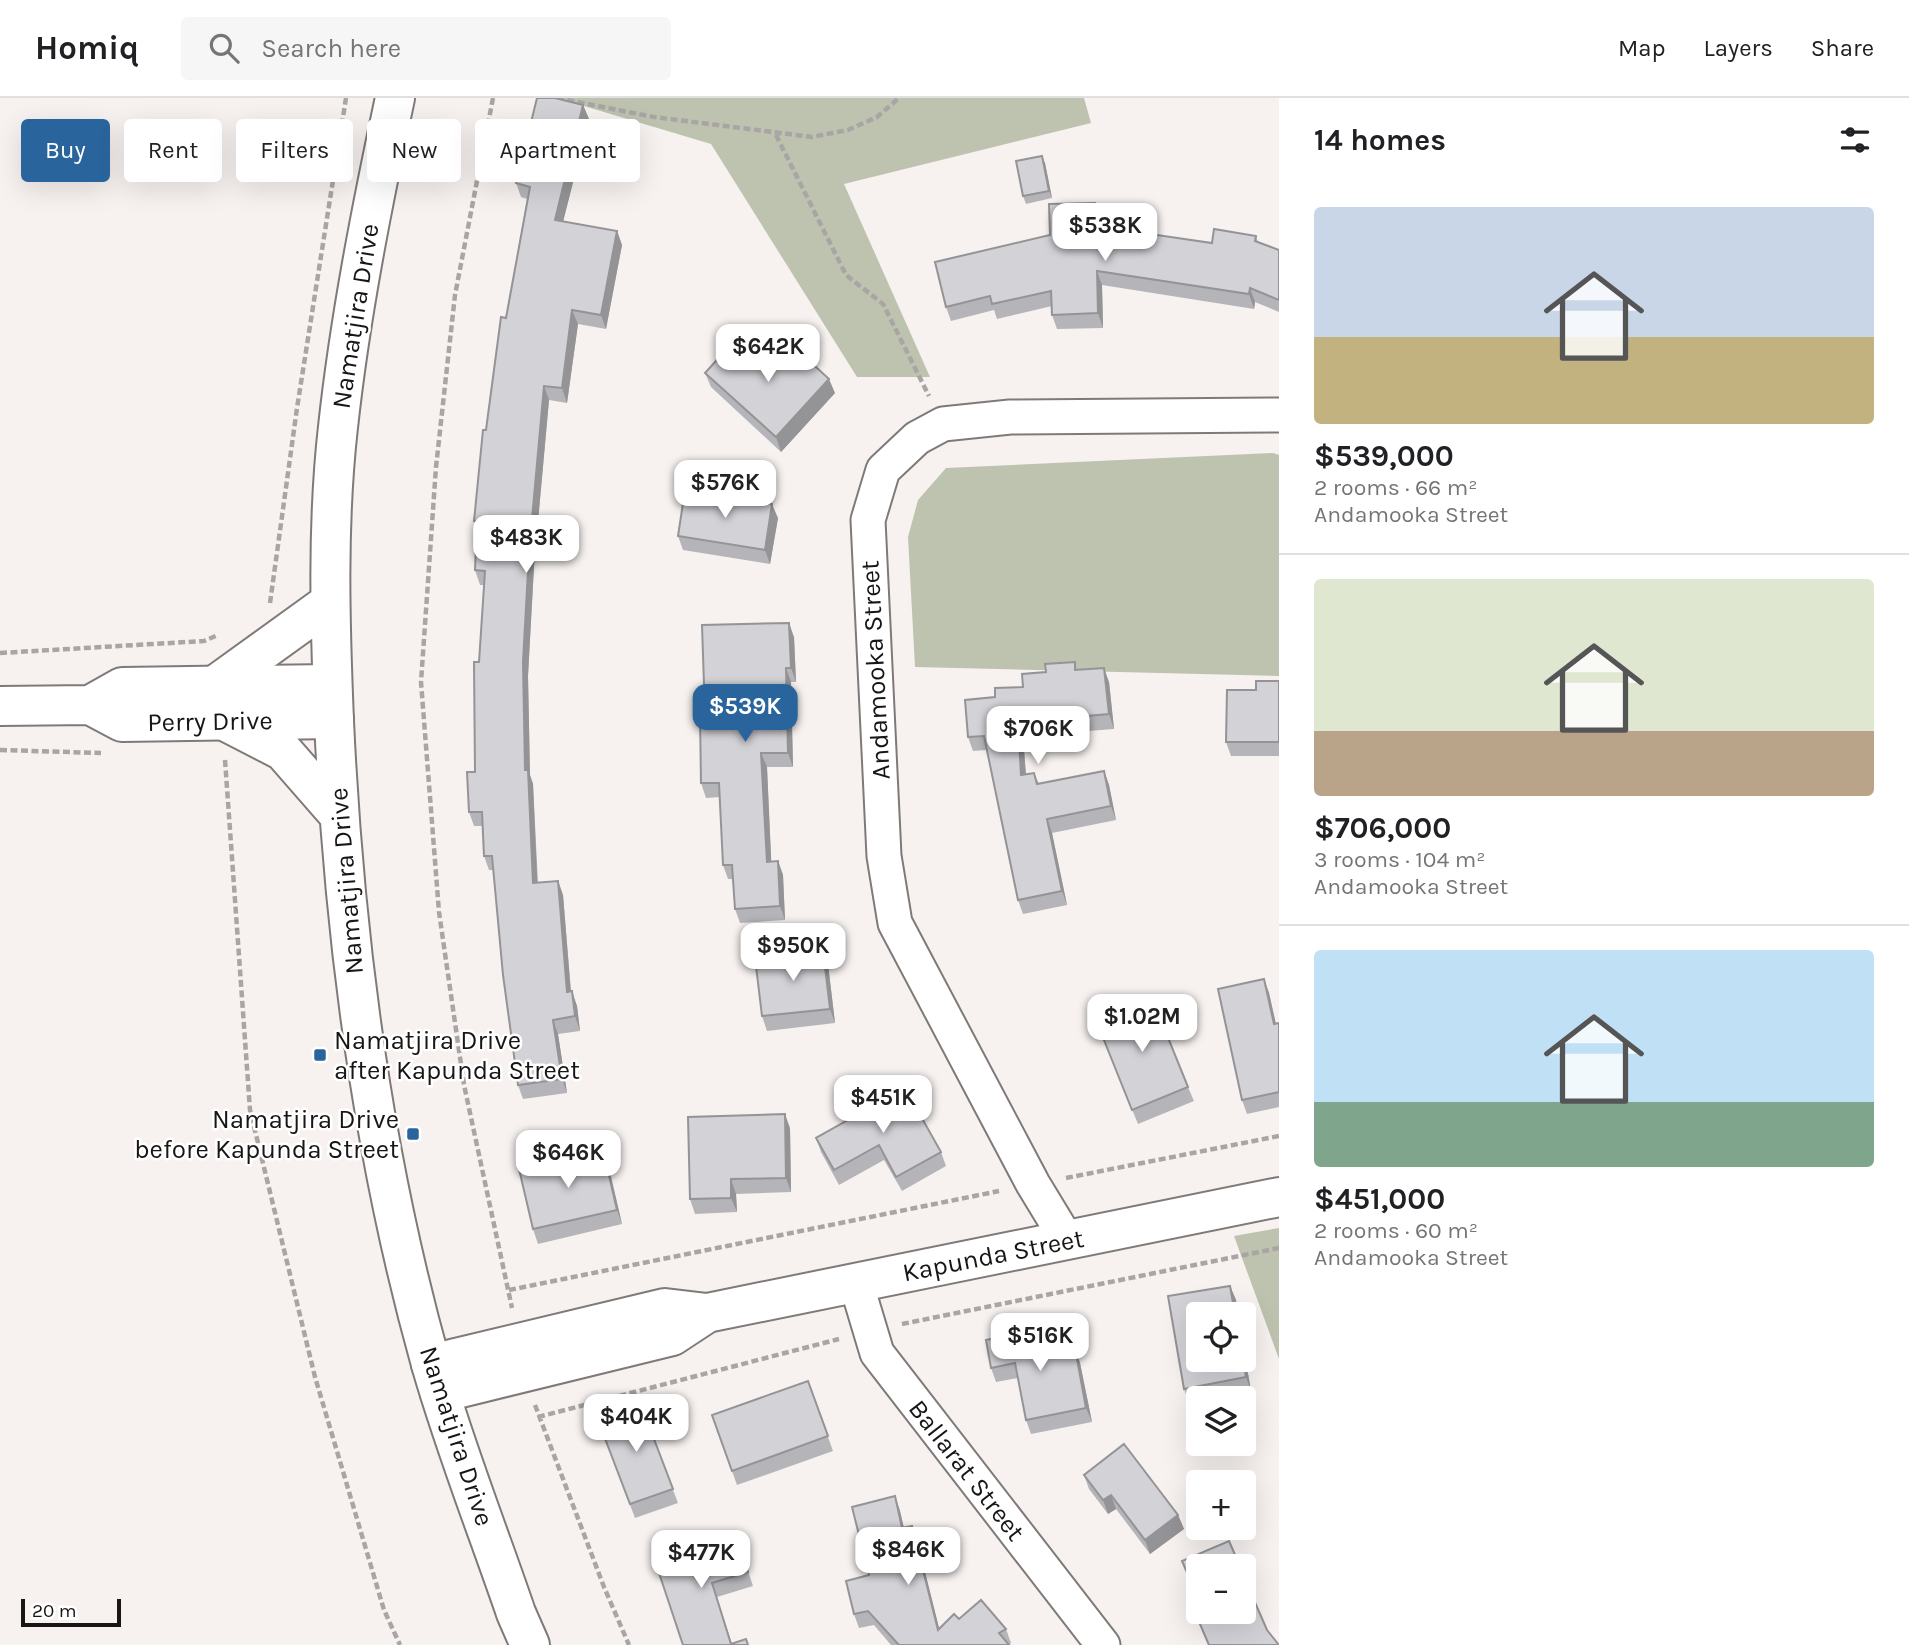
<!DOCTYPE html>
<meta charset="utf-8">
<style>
:root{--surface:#fff;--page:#f6f6f6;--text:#202124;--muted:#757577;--line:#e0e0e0;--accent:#29659c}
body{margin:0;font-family:Karla,sans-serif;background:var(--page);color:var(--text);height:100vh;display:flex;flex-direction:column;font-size:26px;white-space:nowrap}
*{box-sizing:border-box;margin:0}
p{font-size:23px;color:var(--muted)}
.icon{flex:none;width:38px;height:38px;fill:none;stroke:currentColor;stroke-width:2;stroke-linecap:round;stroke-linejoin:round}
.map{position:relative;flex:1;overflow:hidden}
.sheet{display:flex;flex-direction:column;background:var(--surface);width:630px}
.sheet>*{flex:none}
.top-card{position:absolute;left:21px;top:21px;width:665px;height:63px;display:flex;gap:14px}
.tools{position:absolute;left:1186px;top:1204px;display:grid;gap:14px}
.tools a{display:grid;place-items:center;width:70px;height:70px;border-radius:7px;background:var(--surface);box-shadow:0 7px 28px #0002;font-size:35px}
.scale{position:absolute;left:21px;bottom:18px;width:100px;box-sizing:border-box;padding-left:7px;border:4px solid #181615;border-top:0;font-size:19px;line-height:24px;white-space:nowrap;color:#181615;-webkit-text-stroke:5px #fff;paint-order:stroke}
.price{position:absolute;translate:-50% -60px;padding:0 16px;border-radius:14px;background:#fff;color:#222;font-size:23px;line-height:46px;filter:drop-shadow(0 2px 4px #0008)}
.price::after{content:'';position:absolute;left:50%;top:42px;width:21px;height:16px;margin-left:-10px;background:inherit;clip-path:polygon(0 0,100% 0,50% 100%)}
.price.selected{background:var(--accent);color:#fff}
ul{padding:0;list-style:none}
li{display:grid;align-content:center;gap:14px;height:371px;padding:0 35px}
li+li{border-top:2px solid var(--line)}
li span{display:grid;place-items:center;height:217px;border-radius:7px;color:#555}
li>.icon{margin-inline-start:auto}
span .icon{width:126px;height:126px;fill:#fffc;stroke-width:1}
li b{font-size:30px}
h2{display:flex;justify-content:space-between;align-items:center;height:84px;padding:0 35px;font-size:30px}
.pill{padding:0 24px;border-radius:7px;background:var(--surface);box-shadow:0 7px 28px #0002;font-size:24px;line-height:63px}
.pill.selected{background:var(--accent);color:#fff}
header{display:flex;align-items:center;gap:42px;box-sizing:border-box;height:98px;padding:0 35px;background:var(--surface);border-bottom:2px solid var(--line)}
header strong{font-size:33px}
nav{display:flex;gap:38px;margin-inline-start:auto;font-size:24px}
.search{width:490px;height:63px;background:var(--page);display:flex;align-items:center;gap:18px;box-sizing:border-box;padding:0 24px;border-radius:7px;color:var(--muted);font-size:26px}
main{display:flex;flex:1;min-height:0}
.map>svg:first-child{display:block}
</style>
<header>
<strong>Homiq</strong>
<div class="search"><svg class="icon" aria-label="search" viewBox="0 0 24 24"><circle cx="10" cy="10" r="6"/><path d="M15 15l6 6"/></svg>Search here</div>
<nav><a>Map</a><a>Layers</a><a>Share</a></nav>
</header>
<main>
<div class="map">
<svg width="1279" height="1547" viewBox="0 0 1279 1547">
<rect width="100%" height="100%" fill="#f7f2f0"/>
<path fill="#bdc3af" d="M557 0H1084L1091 25 844 86 930 279H857L711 46Z
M1273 355 1279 357V578L915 569 908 439 918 402 946 370Z
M1279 1130V1261L1234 1138Z"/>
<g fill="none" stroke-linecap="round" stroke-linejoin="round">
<defs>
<path id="minor" d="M1067 1142 1033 1086 895 825 884 758 868 422 883 372 917 340 943 326 1010 319 1279 317
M856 1185 877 1255 1103 1547"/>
<path id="tertiary" d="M90 607 122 589 332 586
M0 608 90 607 122 624 334 621
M431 1266 665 1210 707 1215 1279 1099
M440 1295 672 1238 707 1215"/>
<path id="secondary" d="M395 0C372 108 350 219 338 329 327 426 330 525 334 623 344 840 372 1056 431 1266 455 1350 488 1433 516 1515L530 1547
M214 588 329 505
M223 622 283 653 338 716"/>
</defs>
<use href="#minor" stroke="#7f7a78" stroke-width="37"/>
<use href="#tertiary" stroke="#7f7a78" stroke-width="42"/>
<use href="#secondary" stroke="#7f7a78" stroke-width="42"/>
<path stroke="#a9a5a4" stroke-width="4.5" stroke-dasharray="7 3.5" stroke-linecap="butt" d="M493 0 455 197 436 369 421 584 439 814 464 987 512 1210
M557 0 654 19 812 39 848 32 877 19 899 0
M776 37 846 177 883 206 929 298
M270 505 297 310 346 0
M0 555 204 543 218 537
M0 652 101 655
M225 662 250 1012 315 1279 384 1512 400 1547
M1066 1080 1279 1038
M509 1192 999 1093
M902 1226 1279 1150
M535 1307 604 1489 629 1547
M538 1319 839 1241"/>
<use href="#minor" stroke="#fff" stroke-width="33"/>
<use href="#tertiary" stroke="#fff" stroke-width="38"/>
<use href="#secondary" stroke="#fff" stroke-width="38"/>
</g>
<path fill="#b5b5b9" d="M583 7 589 21 563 123 617 133 622 147 606 231 578 226 567 305 549 302 534 468 528 578 530 677 533 686 538 785 558 783 563 797 571 893 577 908 580 933 558 936 567 995 523 1001 518 987 494 772H489L484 758 483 728H474L469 714 475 674 479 564 484 487H480L475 472 477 430 474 423 486 332 527 101 521 99 516 85Z
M1045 65 1052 100 1026 106 1023 98Z
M1100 119V123L1141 135 1212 145 1256 138 1258 144 1279 152V214L1255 204 1254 211 1102 187 1103 230 1057 231 1052 217V208L997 221 994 212 951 223 946 209 1050 137Z
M705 275 835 295 781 354 711 289Z
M778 420 770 466 683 452 678 438Z
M794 539 796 584H791L793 669H767L771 764 778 763 783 777 785 822 740 825 735 811 733 781H728L723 767 720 699 706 700 701 685 705 617Z
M1075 564 1077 572 1109 584 1114 631 1023 638 1026 677 1034 675 1039 686 1104 673 1109 687 1116 722 1052 735 1067 807 1023 816 1018 802 987 652 973 653 968 639 995 599 1023 589 1046 574Z
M1279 583V658H1231L1226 644 1256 592Z
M828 866 835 925 767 933 762 918Z
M1264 881 1269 895 1276 926 1279 925V1009L1247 1016 1242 1002Z
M1101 936 1188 989 1194 1003 1138 1026Z
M790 1030 791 1094 736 1096 737 1114 695 1116 690 1101Z
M816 1040 941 1054 946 1068 902 1093 884 1062 839 1087 821 1054Z
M608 1066 622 1126 538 1146 533 1131Z
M1230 1188 1236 1202 1244 1262V1252L1251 1293 1214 1300H1199V1303L1189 1305 1184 1291Z
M1048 1245 1050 1256 1075 1250 1080 1265 1092 1324 1031 1336 1026 1322 1018 1280 996 1284 991 1270Z
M808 1283 833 1353 737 1387 712 1317Z
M641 1307 678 1405 635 1420 598 1322Z
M1084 1377 1178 1417 1184 1431 1150 1456 1116 1411 1108 1416 1089 1391Z
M895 1398 900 1413 904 1430 912 1428 917 1442 939 1530 959 1521 1006 1531 1011 1545 1009 1547H891L874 1527 859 1530 854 1516 869 1477Z
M736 1437 753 1488 717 1499 732 1546 748 1547H683L655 1463Z
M1182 1463 1267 1532 1279 1547H1208L1187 1496 1194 1493Z"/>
<path fill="#949396" d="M583 7 589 21 560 136 555 122Z
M1042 58 1045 65 1052 100 1049 93Z
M1095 105 1100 119 1101 137 1096 123Z
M1136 122 1141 136 1136 134Z
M617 133 622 147 606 231 601 217Z
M1097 173 1102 187 1103 230 1098 215Z
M1250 190 1255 204 1254 211 1249 196Z
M572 212 578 226 567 305 562 290Z
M829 281 835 295 781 354 776 339Z
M544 288 549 302 534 468 528 578 530 677 533 686 538 799 533 785 525 672 523 564 529 454Z
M772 406 778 420 770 466 765 452Z
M789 525 794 539 796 584 791 570Z
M786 570 791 584 793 669 788 655Z
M1104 570 1109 584 1114 631 1109 616Z
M1018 624 1023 638 1027 692 1021 677Z
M761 655 767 669 772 779 767 764Z
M1104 673 1109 687 1116 722 1111 708Z
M1047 721 1052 735 1067 807 1062 793Z
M778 763 783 777 785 822 780 808Z
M558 783 563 797 572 908 567 894Z
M823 852 828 866 835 925 830 911Z
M1264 881 1269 895 1279 940 1274 926Z
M572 893 577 908 580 933 575 918Z
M553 922 558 936 567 995 562 981Z
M785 1016 790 1030 791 1094 786 1080Z
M603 1052 608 1066 622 1126 617 1112Z
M731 1081 736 1096 737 1114 731 1100Z
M1230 1188 1236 1202 1238 1216H1235Z
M1043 1230 1048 1245 1053 1270 1048 1256Z
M1075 1250 1080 1265 1092 1324 1086 1310Z
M1244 1252 1251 1293 1246 1279 1243 1262H1244Z
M1111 1397 1116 1411 1108 1416 1103 1402Z
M895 1398 900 1413 907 1444 902 1430Z
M1178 1417 1184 1431 1150 1456 1145 1442Z
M912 1428 917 1442 943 1546 938 1532Z"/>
<path fill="#d3d2d7" stroke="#949396" stroke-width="2" d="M537 0H555L583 7 555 122 617 133 601 217 572 212 562 290 544 288 529 454 523 564 525 672H528L533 785 558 783 567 894 572 893 575 918 553 922 562 981 518 987 503 877 492 758H484L482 714H469L467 674H475L474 564H479L485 473 475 472 477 423H474L483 332H486L501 219 506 220 530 89 516 85Z
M1042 58 1049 93 1023 98 1016 63Z
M1095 105 1096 123 1136 122V134L1212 145 1214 131 1256 138 1255 143 1279 152V202L1250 190 1249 196 1097 173 1098 215 1052 217 1051 193 992 206 990 198 946 209 935 164 1050 137 1049 106Z
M736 241 769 271 792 247 829 281 776 339 705 275Z
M685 392 772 406 765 452 678 438Z
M789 525 791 570H786L788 655H761L767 764 778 763 780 808 735 811 732 767H723L719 685H701L700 617H705L702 527Z
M1075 564V572L1104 570 1109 616 1018 624 1021 677 1034 675 1037 686 1104 673 1111 708 1047 721 1062 793 1018 802 984 638 968 639 965 602 995 599V590L1023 589 1022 576 1046 574 1045 566Z
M1256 583H1279V644H1226L1227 592H1256Z
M823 852 830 911 762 918 755 860Z
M1264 881 1274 926 1279 925V994L1242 1002 1218 891Z
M1152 900 1188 989 1132 1012 1096 922Z
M905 990 941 1054 896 1079 879 1047 834 1072 816 1040Z
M785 1016 786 1080 731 1081V1100L690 1101 688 1019Z
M603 1052 617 1112 533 1131 519 1071Z
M1230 1188 1235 1216H1199V1262H1243L1246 1279 1184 1291 1168 1198Z
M1043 1230 1048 1256 1075 1250 1086 1310 1026 1322 1015 1265 991 1270 986 1242Z
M808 1283 828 1338 732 1373 712 1317Z
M641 1307 673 1391 630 1406 598 1322Z
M1124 1346 1178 1417 1145 1442 1111 1397 1103 1402 1084 1377Z
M895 1398 902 1430 912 1428 938 1532 954 1516 959 1521 981 1502 1006 1531 999 1535 1009 1547H899L868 1513 854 1516 846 1483 869 1477 852 1409Z
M736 1437 748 1474 712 1485 731 1546 746 1541 748 1547H683L655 1463Z
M1229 1443 1240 1468H1199V1514H1244V1479L1267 1532 1279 1547H1209L1187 1496 1195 1493 1182 1463Z"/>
<g fill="#29659c" stroke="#fff" stroke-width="2.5">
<rect x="313" y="950" width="14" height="14" rx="3.5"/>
<rect x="406" y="1029" width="14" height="14" rx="3.5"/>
</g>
<g text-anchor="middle" stroke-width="5" stroke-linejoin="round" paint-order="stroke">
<g font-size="26" fill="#181615" stroke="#fff">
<text transform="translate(355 218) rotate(-81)" y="9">Namatjira Drive</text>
<text transform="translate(875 572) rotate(-93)" y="9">Andamooka Street</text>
<text transform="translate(210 623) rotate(-1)" y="9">Perry Drive</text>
<text transform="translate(346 783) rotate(-95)" y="9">Namatjira Drive</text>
<text transform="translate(993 1157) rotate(-11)" y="9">Kapunda Street</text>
<text transform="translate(457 1338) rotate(72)" y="9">Namatjira Drive</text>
<text transform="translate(967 1372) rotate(52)" y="9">Ballarat Street</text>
</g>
<g font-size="26" fill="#181615" stroke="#fff" text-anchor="start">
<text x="334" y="951">Namatjira Drive<tspan x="334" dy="30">after Kapunda Street</tspan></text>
<text x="399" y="1030" text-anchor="end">Namatjira Drive<tspan x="399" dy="30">before Kapunda Street</tspan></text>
</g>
</g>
</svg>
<div class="tools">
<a><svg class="icon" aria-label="locate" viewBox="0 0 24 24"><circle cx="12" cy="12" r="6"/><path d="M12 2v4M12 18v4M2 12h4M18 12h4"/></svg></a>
<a><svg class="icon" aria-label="layers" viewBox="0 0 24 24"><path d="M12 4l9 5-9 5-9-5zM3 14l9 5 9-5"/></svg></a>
<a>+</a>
<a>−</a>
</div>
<div class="scale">20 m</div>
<b class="price" style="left:1105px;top:165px">$538K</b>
<b class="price" style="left:768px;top:286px">$642K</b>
<b class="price" style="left:725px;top:422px">$576K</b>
<b class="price" style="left:526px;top:477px">$483K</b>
<b class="price selected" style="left:745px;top:646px">$539K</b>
<b class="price" style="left:1038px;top:668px">$706K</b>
<b class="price" style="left:793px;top:885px">$950K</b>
<b class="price" style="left:1142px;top:956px">$1.02M</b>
<b class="price" style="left:883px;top:1037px">$451K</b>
<b class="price" style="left:568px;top:1092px">$646K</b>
<b class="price" style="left:1040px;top:1275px">$516K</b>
<b class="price" style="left:636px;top:1356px">$404K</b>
<b class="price" style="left:908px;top:1489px">$846K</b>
<b class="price" style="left:701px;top:1492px">$477K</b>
<div class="top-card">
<a class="pill selected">Buy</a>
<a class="pill">Rent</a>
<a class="pill">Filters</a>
<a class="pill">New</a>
<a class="pill">Apartment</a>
</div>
</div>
<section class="sheet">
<h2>14 homes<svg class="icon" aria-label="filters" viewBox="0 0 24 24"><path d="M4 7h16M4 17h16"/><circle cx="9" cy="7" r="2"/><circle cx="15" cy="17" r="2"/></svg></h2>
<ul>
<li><span style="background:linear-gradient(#c9d6e8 60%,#c2b280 0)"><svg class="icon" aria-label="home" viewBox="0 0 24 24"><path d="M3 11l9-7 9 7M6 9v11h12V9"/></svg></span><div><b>$539,000</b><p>2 rooms · 66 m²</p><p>Andamooka Street</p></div></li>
<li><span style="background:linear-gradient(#dfe7d0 70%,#b9a48a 0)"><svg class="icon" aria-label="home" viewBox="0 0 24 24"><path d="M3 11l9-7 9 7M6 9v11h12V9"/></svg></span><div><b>$706,000</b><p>3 rooms · 104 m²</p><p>Andamooka Street</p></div></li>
<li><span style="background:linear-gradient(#bfe0f5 70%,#7fa58c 0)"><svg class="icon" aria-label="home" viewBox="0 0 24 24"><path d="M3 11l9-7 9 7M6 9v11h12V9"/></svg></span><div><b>$451,000</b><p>2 rooms · 60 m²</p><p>Andamooka Street</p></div></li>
</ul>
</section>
</main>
